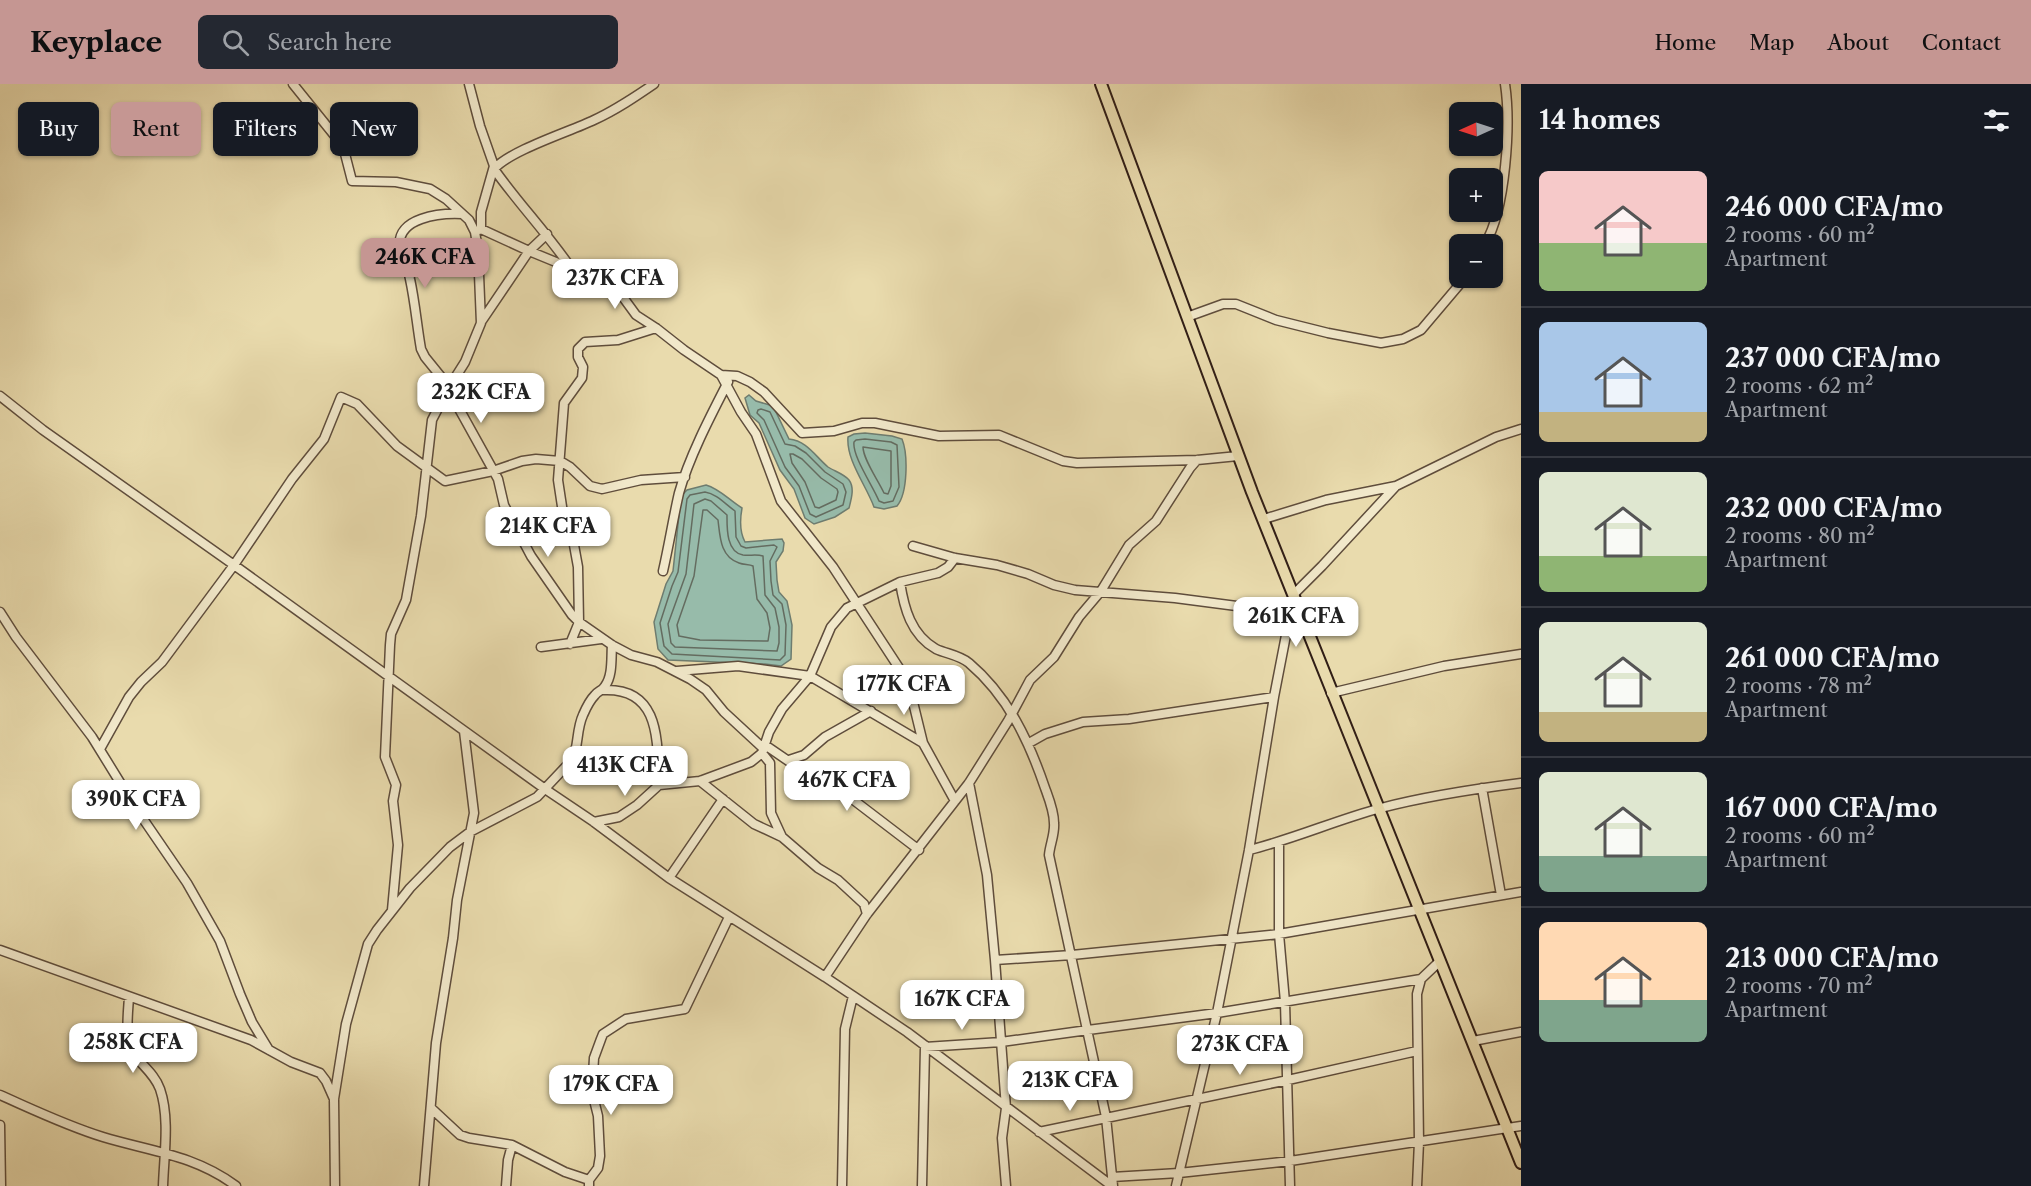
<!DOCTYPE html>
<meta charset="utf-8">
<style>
:root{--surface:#171b24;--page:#242831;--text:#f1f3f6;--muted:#9ea1a6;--line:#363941;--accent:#c59692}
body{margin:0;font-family:"Libre Caslon Text",serif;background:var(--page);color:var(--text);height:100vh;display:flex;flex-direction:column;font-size:22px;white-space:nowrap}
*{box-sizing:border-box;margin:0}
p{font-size:20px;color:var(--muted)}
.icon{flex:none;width:33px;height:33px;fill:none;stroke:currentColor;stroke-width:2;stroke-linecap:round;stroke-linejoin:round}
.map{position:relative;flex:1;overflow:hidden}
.details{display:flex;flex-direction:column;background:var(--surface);width:510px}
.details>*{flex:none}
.banner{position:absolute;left:18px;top:18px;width:570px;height:54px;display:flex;gap:12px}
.needle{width:39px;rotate:267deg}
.tools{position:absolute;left:1449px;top:18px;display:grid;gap:12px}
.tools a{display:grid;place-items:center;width:54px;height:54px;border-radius:9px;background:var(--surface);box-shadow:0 2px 4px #0004;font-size:30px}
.price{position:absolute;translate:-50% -51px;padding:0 14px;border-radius:12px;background:#fff;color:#222;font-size:20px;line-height:39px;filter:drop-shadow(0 2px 3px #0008)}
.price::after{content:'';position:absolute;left:50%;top:36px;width:18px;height:14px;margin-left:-9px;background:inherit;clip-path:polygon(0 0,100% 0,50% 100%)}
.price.current{background:var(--accent);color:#111}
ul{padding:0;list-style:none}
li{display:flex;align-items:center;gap:18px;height:150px;padding:0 18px}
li+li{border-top:2px solid var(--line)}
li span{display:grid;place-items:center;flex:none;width:168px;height:120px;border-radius:9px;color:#555}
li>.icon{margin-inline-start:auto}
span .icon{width:72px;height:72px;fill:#fffc;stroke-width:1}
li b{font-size:26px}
h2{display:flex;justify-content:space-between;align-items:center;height:72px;padding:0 18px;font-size:26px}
.chip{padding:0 21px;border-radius:9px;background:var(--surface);box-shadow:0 2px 4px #0004;font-size:21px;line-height:54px}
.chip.current{background:var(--accent);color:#111}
header{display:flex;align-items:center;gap:36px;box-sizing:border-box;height:84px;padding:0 30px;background:var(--accent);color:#111}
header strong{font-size:28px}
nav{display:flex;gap:33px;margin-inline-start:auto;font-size:21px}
.search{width:420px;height:54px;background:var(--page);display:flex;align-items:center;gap:15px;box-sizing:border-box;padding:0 21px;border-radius:9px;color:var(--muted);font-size:22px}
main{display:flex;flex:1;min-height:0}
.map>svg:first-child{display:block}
</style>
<header>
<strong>Keyplace</strong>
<div class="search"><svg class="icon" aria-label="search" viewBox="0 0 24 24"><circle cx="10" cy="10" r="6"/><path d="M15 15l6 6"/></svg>Search here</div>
<nav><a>Home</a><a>Map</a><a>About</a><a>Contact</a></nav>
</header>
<main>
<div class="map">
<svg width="1521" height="1102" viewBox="0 0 1521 1102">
<rect width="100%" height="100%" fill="#e9dbad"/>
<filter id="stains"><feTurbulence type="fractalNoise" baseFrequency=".00333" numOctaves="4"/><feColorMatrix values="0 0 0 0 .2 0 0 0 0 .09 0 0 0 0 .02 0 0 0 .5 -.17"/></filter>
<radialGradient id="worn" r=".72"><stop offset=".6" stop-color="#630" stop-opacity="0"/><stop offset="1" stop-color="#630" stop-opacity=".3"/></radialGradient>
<path fill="#97bbaa" stroke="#6e7c6f" stroke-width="1.5" d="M749 311 756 317 773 322 789 355C807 357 815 372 828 383 834 387 844 390 849 396 855 404 851 416 849 424L835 433 814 440 805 434 794 405 780 386 759 339 750 331 745 314Z
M865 349 892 352 902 355C908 370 908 409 897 422L884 425 874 423C866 401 846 376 848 353L854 350Z
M706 401C720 405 729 416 742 424 740 435 739 447 745 458L782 455 784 459 783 467 776 478 777 496 779 508 787 517 792 541 791 575 781 582 765 580 668 576 658 565 654 538 666 500 673 487 681 412 687 406Z"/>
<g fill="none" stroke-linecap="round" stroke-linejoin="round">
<path stroke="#646c60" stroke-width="1.5" d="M761 325 770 328 785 360 795 362 806 369 825 388 843 400 846 408 843 421 816 433 810 430 799 402 785 383 764 336 757 329 758 326Z
M865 355 891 358 897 361 899 403 893 417 884 419 879 417C873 402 852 372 854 358L856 356Z
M863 363 891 367V402L888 410 884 409C878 396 863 375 863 363Z
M790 370H793L802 375 821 394 837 405 838 408 836 416 819 424 815 423 805 398 792 379Z
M705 408C717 410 725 420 735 427L736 453 741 462 746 464 774 461 777 463 770 477 771 497 773 511 782 520 786 541 785 571 780 576 672 570 664 562 660 539 672 502 678 488 687 415 690 411Z
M705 415 711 417 727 431C727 443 726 468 743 471 750 472 756 470 763 472L765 511 775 524 779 543V559L777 567 675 563 671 559 668 540 686 490 694 420Z
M703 426H707L718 436C720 452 720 473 739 479 744 481 749 480 753 482L757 515 767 529 770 544 768 557 700 556 679 552 677 541 694 492Z"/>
<defs>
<path id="minor" d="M293 0 343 62 352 97 396 98 430 105 446 115 469 136 475 148 478 166 481 239 465 278 448 305 432 336 421 432 406 516 391 550 390 561 385 673 396 701 393 717 398 761 392 826
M469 0 480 42 494 82 481 128V145L476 147
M462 130C441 129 395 133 400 164 402 174 408 184 410 195 415 218 417 242 421 265L425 273 442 294 498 395 504 421 531 472 572 531 579 538 612 561 631 571 657 578 690 595 706 606 724 628 764 665
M481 145 529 167 607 199 617 205 636 231 656 244 684 266 721 291 737 292 750 298 764 308 802 349 834 347 862 339H875L939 352 999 351 1063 377 1077 379 1197 376 1238 372
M1485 160C1506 125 1511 40 1505 0
M571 184C547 149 518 119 494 85 511 66 569 48 594 36 616 26 635 13 654 0
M1187 233 1223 220H1236L1276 236 1328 249 1381 259 1403 255 1421 246 1465 194
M481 238 529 167 547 150
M721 291 741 328 756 350 781 417 833 483 901 587 912 614 923 659 955 717
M0 312 43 346 234 481 545 705 594 738 669 794 825 893 907 948 1112 1102
M1264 435 1326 416 1396 402 1496 353 1521 345
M913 462 955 474 997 481 1028 490 1054 501 1075 506 1175 514 1290 529
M663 487C669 461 673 435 679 409 689 373 711 331 728 298
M900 498C904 524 911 551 936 565 947 570 959 571 969 579 1008 612 1029 657 1045 704 1049 715 1054 727 1054 739 1055 750 1050 760 1049 771L1106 1033 1113 1102
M0 528 16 553 92 653 137 726 187 799 220 857 240 910 252 938 269 966
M570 560 579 538 578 483 574 461 563 429 558 396 564 319 582 294 583 283 578 273V265L585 258 618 256 656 244
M541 563 601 555
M677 587 738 582 810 592 923 659
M603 606C662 603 657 660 659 701
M1331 609 1444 582 1521 570
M1029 659 1045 650 1083 638 1129 635 1274 613
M765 661 803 687 847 711 919 766
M100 665 129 613 141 598 162 578 234 481 292 395 324 355 341 313 357 320 397 362 445 397 493 387 522 377 536 375 560 377 570 383 590 402 602 405 641 396 685 393
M762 669 770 679 771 729 782 753
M789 676 804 671 825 653 871 627
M700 697 754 740 782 753 818 784 838 796 864 820 867 830
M969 699 987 791 995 876 1006 1024 1002 1054 1006 1102
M1482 704 1501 811
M594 738 619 733 637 721 659 701 700 697 751 678 762 669 769 648 782 625 810 592 831 543 847 524 900 498 938 489 948 483 955 474
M1279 758V850L1285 918 1290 1102
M1249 766C1294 755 1336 736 1381 724 1427 712 1474 705 1521 699
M669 794 723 715
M0 866 251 956 291 978 320 989 326 997 334 1015
M995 876 1072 871 1279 850 1521 808
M825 893 867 830 969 699 1008 637 1030 596 1054 573 1079 533 1101 507 1129 461 1156 437 1190 384 1197 376
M129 913C128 930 124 957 135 972 144 983 155 991 160 1005 170 1034 164 1071 163 1102
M1473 957 1521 948
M0 1011C34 1026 67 1042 103 1053 149 1067 195 1071 236 1102
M431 1024 460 1051 469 1054 512 1061 565 1088 589 1096
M0 1041 1 1102
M1039 1048 1288 996 1417 967
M1112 1093 1179 1089 1290 1077 1521 1042
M335 1102 334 1015 346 940 368 860 377 846 410 804 450 763 470 748 537 713 572 676C579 663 576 646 583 631 586 624 590 616 595 611 598 607 602 607 605 602 613 591 611 574 612 561
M424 1102 436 959 453 854 457 816 474 729 464 647
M506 1102 508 1076 512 1061
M589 1102V1096L598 1084 600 1072 598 1032 592 1008 594 974 601 955 603 950 626 935 685 925 729 833
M842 1102 845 945 853 912
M922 1102 925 963 1001 958 1088 946 1217 929 1421 895
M1176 1102 1217 929 1249 766 1274 613 1294 510 1322 482 1396 402
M1417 1102 1419 1058 1417 910 1421 895 1440 877"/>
<path id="major" d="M1101 0 1252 408 1521 1079"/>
</defs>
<use href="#minor" stroke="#5f4d3c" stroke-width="11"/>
<use href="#major" stroke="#311e16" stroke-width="14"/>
<use href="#minor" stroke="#f1e8ca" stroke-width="8"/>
<use href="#major" stroke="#e9dbad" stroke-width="10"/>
</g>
<rect width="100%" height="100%" filter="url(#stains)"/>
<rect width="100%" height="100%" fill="url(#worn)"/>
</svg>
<div class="tools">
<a><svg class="needle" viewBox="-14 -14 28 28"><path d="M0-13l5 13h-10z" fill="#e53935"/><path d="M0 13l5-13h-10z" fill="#9ea1a6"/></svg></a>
<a>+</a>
<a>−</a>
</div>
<b class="price current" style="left:425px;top:205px">246K CFA</b>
<b class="price" style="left:615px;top:226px">237K CFA</b>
<b class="price" style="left:481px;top:340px">232K CFA</b>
<b class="price" style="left:548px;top:474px">214K CFA</b>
<b class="price" style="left:1296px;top:564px">261K CFA</b>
<b class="price" style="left:904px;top:632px">177K CFA</b>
<b class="price" style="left:625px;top:713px">413K CFA</b>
<b class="price" style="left:847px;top:728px">467K CFA</b>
<b class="price" style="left:136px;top:747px">390K CFA</b>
<b class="price" style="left:962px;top:947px">167K CFA</b>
<b class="price" style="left:133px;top:990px">258K CFA</b>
<b class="price" style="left:1240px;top:992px">273K CFA</b>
<b class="price" style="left:1070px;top:1028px">213K CFA</b>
<b class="price" style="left:611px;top:1032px">179K CFA</b>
<div class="banner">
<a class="chip">Buy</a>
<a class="chip current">Rent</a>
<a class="chip">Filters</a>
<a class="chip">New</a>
</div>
</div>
<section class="details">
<h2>14 homes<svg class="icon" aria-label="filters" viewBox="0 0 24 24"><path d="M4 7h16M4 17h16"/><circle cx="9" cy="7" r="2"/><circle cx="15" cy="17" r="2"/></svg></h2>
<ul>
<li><span style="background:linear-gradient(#f6c9c9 60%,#8fb573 0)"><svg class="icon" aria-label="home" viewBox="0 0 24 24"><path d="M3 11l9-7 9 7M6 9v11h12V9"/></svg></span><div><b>246 000 CFA/mo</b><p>2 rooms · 60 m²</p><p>Apartment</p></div></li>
<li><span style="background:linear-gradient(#a9c7e8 75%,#c2b280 0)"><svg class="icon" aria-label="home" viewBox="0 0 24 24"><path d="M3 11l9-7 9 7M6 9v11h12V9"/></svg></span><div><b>237 000 CFA/mo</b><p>2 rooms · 62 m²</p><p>Apartment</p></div></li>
<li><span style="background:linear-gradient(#dfe7d0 70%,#8fb573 0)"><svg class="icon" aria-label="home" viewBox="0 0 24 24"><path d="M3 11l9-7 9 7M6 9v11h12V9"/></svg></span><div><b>232 000 CFA/mo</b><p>2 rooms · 80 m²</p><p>Apartment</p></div></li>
<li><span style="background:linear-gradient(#dfe7d0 75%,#c2b280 0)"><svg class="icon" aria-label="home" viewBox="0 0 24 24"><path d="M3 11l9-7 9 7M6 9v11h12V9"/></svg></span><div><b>261 000 CFA/mo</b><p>2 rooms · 78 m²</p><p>Apartment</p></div></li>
<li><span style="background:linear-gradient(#dfe7d0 70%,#7fa58c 0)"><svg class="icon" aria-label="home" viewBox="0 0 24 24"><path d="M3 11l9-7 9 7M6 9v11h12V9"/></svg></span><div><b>167 000 CFA/mo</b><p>2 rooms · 60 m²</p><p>Apartment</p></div></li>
<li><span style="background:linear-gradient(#ffd9b3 65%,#7fa58c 0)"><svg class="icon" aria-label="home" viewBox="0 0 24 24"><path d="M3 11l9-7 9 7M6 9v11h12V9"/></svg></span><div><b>213 000 CFA/mo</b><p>2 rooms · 70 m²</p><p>Apartment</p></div></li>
</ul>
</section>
</main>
